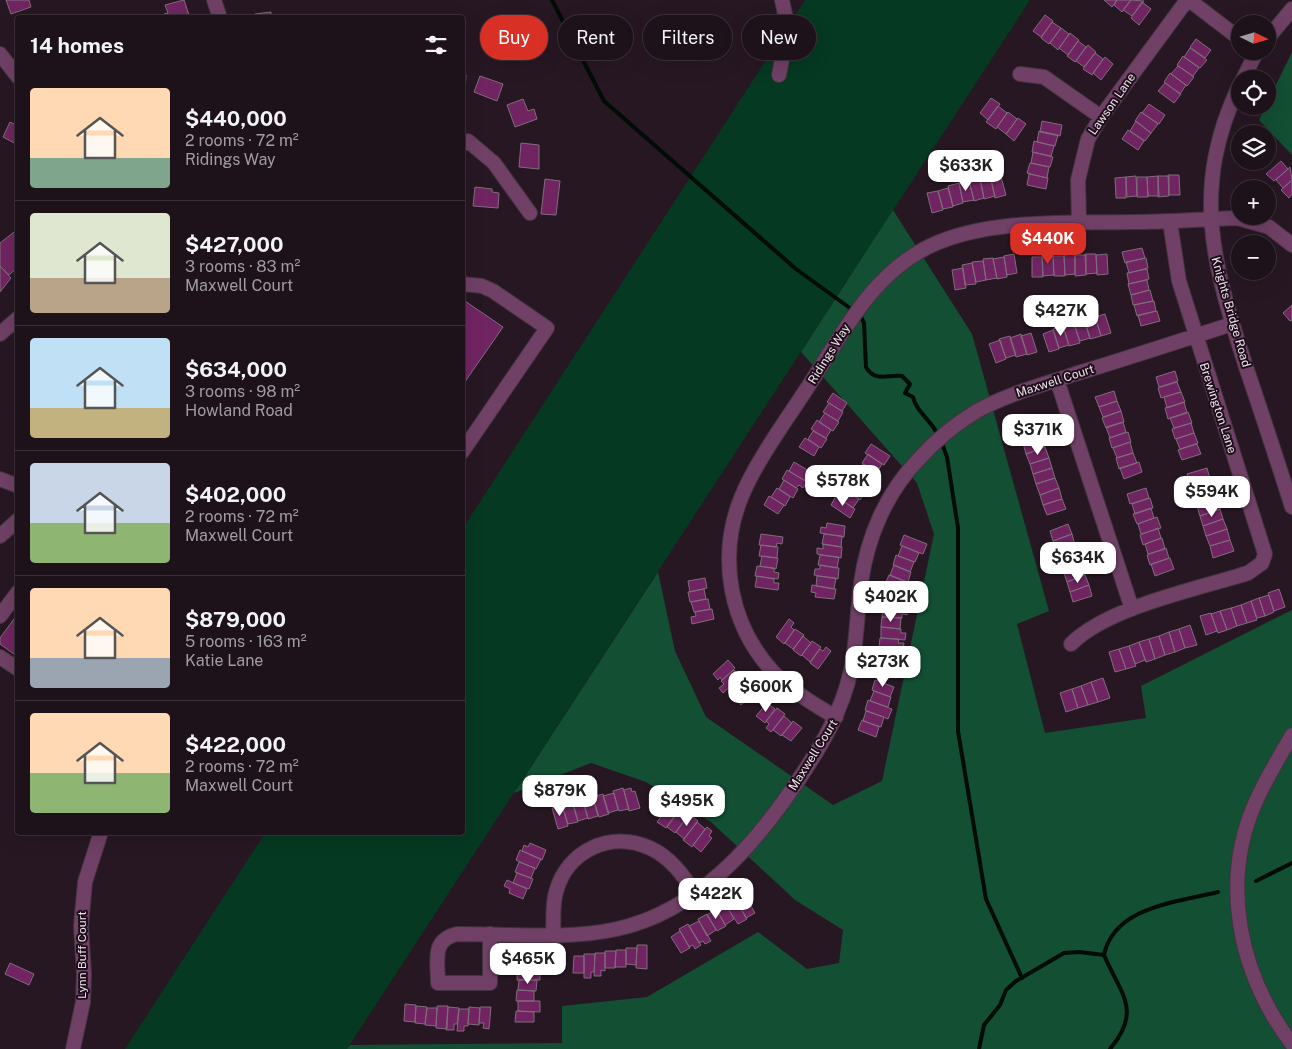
<!DOCTYPE html>
<meta charset="utf-8">
<style>
:root{--surface:#1d111a;--page:#251a23;--text:#f1f3f6;--muted:#a09da2;--line:#3b3139;--accent:#d93025}
body{margin:0;font-family:"Public Sans",sans-serif;background:var(--page);color:var(--text);height:100vh;display:flex;flex-direction:column;font-size:19px;white-space:nowrap}
*{box-sizing:border-box;margin:0}
p{font-size:16px;color:var(--muted)}
.icon{flex:none;width:28px;height:28px;fill:none;stroke:currentColor;stroke-width:2;stroke-linecap:round;stroke-linejoin:round}
.map{position:relative;flex:1;overflow:hidden}
.details{position:absolute;left:15px;top:15px;width:450px;height:820px;display:flex;flex-direction:column;background:var(--surface);border-radius:5px;box-shadow:0 5px 20px #0002,0 0 0 1px var(--line)}
.details>*{flex:none}
.banner{position:absolute;left:480px;top:15px;width:475px;height:45px;display:flex;gap:10px}
.needle{width:32px;rotate:95deg}
.tools{position:absolute;left:1231px;top:15px;display:grid;gap:10px}
.tools a{display:grid;place-items:center;width:45px;height:45px;border-radius:50%;background:var(--surface);box-shadow:0 5px 20px #0002,0 0 0 1px var(--line);font-size:25px}
.price{position:absolute;translate:-50% -42px;padding:0 11px;border-radius:10px;background:#fff;color:#222;font-size:16px;line-height:32px;filter:drop-shadow(0 1px 2px #0008)}
.price::after{content:'';position:absolute;left:50%;top:30px;width:15px;height:11px;margin-left:-8px;background:inherit;clip-path:polygon(0 0,100% 0,50% 100%)}
.price.on{background:var(--accent);color:#fff}
ul{padding:0;list-style:none}
li{display:flex;align-items:center;gap:15px;height:125px;padding:0 15px}
li+li{border-top:1px solid var(--line)}
li span{display:grid;place-items:center;flex:none;width:140px;height:100px;border-radius:5px;color:#555}
li>.icon{margin-inline-start:auto}
span .icon{width:60px;height:60px;fill:#fffc;stroke-width:1}
li b{font-size:21px}
h2{display:flex;justify-content:space-between;align-items:center;height:60px;padding:0 15px;font-size:21px}
.pill{padding:0 18px;border-radius:22px;background:var(--surface);box-shadow:0 5px 20px #0002,0 0 0 1px var(--line);font-size:18px;line-height:45px}
.pill.on{background:var(--accent);color:#fff}
.map>svg:first-child{display:block}
</style>
<div class="map">
<svg width="1292" height="1049" viewBox="0 0 1292 1049">
<rect width="100%" height="100%" fill="#271723"/>
<path fill="#053922" d="M805 0H1030L347 1049H125L265 833 462 832 463 528Z"/>
<path fill="#124f33" d="M1292 52V155L1259 120Z
M893 210 972 334 1049 611 1017 624 1045 733 1146 718 1141 686 1292 610V1049H347L350 1045 562 1043V1006L647 997 758 932 807 969 839 963 843 930 795 900 711 822 646 782 591 763 514 793 658 572 675 651 706 717 833 805 882 781 934 534 917 483 801 352Z"/>
<g fill="none" stroke-linecap="round" stroke-linejoin="round">
<path stroke="#020c06" stroke-width="4" d="M552 0 604 101 796 269 854 311
M860 315 864 323 866 367C875 383 889 374 902 376L910 384 905 393 913 397C917 413 931 420 938 435
M941 441 947 457 958 528V731L986 899 1022 978
M1256 881 1292 863
M979 1049 984 1025 1000 1005 1006 990 1016 981 1064 953 1079 952 1104 955
M1110 1049C1143 1010 1120 993 1104 955 1114 906 1179 902 1218 892"/>
</g>
<path fill="#702562" stroke="#806c7b" d="M6 0H29L31 7 11 14Z
M184 0 190 18H166L164 14 168 13 165 5Z
M1104 0H1117L1112 7Z
M1117 0H1131L1122 12 1114 5Z
M1131 0 1144 1 1132 16 1123 10Z
M1142 2 1151 9 1139 25 1131 18Z
M271 12V18H256L255 14Z
M1045 15 1053 21 1041 37 1033 31Z
M1052 22 1061 28 1049 44 1041 38Z
M1061 28 1069 34 1058 50 1050 43Z
M1070 33 1079 40 1068 55 1059 48Z
M1196 39 1211 50 1205 58 1190 47Z
M1078 41 1086 47 1075 62 1067 56Z
M1088 45 1096 52 1084 67 1076 61Z
M1190 48 1207 60 1200 68 1184 57Z
M1095 53 1103 59 1092 75 1083 69Z
M1183 56 1199 68 1193 76 1177 65Z
M1105 57 1113 64 1101 80 1093 73Z
M1178 66 1194 77 1187 86 1171 74Z
M1170 73 1186 85 1180 94 1164 82Z
M462 75H466L465 92H462Z
M480 76 503 84 497 101 474 92Z
M1165 83 1181 94 1174 103 1158 91Z
M991 98 1000 104 988 120 980 113Z
M523 99 528 111 534 109 537 119 515 127 507 105Z
M1149 104 1165 115 1159 124 1142 113Z
M998 106 1007 113 996 129 986 122Z
M1008 112 1017 119 1006 134 997 127Z
M1141 112 1158 124 1151 133 1135 121Z
M1018 118 1026 124 1014 141 1006 134Z
M1042 121 1062 125 1060 136 1040 132Z
M1136 121 1151 133 1145 141 1130 131Z
M10 122 18 126V145L3 137Z
M1128 130 1144 141 1138 150 1122 139Z
M1039 131 1058 135 1055 146 1037 142Z
M1034 141 1054 146 1051 156 1032 152Z
M521 143 539 145V169L519 167Z
M1033 152 1053 157 1050 167 1031 163Z
M1281 161 1288 169 1274 181 1266 174Z
M1030 163 1049 167 1047 178 1027 173Z
M1290 167 1292 180 1283 188 1276 180Z
M1029 174 1048 178 1046 189 1027 185Z
M1168 175H1179L1180 195H1169Z
M1136 176 1137 196 1127 197 1126 177Z
M1158 176H1169V196L1158 197Z
M1158 176 1159 196H1148L1147 177Z
M990 177 995 196 984 199 980 179Z
M1001 177 1006 195 995 198 991 179Z
M1126 177V198H1116L1115 178Z
M1137 177H1147L1148 197H1137Z
M980 178 984 198 974 201 969 181Z
M545 179 560 181 556 215 541 214Z
M1292 180V194L1289 198 1281 190Z
M969 181 974 200 963 202 959 183Z
M959 183 963 203 953 206 948 186Z
M475 187 492 189V192L499 193 498 208 473 206Z
M948 188 953 207 943 209 938 191Z
M938 191 943 210 932 213 927 193Z
M18 229V267L9 275 0 266V243Z
M1142 248 1145 258 1125 263 1122 252Z
M1014 254 1017 273 1007 275 1004 256Z
M1075 254V274L1065 275 1064 255Z
M1085 254H1096L1097 273 1086 274Z
M1107 254 1108 274 1097 275 1096 255Z
M1042 255H1053L1054 275 1043 276Z
M1075 255H1086V275L1075 276Z
M1053 256H1064L1065 276H1054Z
M1004 257 1007 277 997 279 993 259Z
M1032 257H1042L1043 277H1032Z
M993 258 997 278 986 280 983 259Z
M1146 258 1148 268 1129 273 1126 262Z
M983 261 986 280 976 282 972 262Z
M972 263 976 284 965 285 962 265Z
M0 266 11 278 0 292Z
M963 268 966 288 955 290 952 270Z
M1147 269 1149 279 1129 284 1127 273Z
M1147 280 1149 290 1131 295 1128 284Z
M1150 290 1153 301 1133 305 1131 295Z
M462 299 503 327 462 386Z
M1154 301 1156 311 1137 316 1134 305Z
M1292 305V320L1290 321 1283 313Z
M1157 311 1160 321 1141 326 1138 315Z
M1105 314 1111 333 1101 336 1095 317Z
M1095 316 1101 336 1090 339 1084 319Z
M1084 318 1090 338 1080 341 1073 322Z
M1074 323 1080 343 1069 346 1063 326Z
M1063 326 1069 345 1059 348 1053 329Z
M1053 330 1059 349 1049 352 1043 334Z
M1031 333 1037 352 1027 355 1021 336Z
M1021 334 1027 354 1016 357 1010 338Z
M1010 336 1016 355 1006 358 999 339Z
M1000 340 1006 359 996 363 989 344Z
M1175 371 1178 381 1159 387 1156 377Z
M1177 382 1181 392 1161 398 1158 388Z
M1114 391 1117 401 1099 407 1095 397Z
M1181 392 1185 402 1167 408 1164 397Z
M833 393 847 403 842 411 827 402Z
M1117 401 1121 411 1103 417 1099 407Z
M1184 402 1187 413 1168 419 1165 408Z
M829 403 843 412 838 421 823 412Z
M1121 411 1124 422 1106 428 1102 418Z
M1188 412 1192 423 1174 428 1170 418Z
M825 413 839 422 833 431 819 422Z
M817 420 831 430 826 438 811 429Z
M1123 422 1126 432 1110 438 1106 427Z
M1191 423 1194 433 1175 439 1172 429Z
M1038 427 1042 437 1023 443 1019 433Z
M813 431 827 439 821 448 808 439Z
M1128 432 1131 442 1112 448 1109 438Z
M1194 433 1198 443 1180 449 1176 439Z
M1042 437 1045 447 1026 454 1023 443Z
M805 438 819 447 814 456 799 447Z
M1130 442 1133 453 1117 458 1113 448Z
M871 444 890 456 884 465 865 453Z
M1197 444 1201 454 1182 460 1178 450Z
M1045 447 1049 458 1030 464 1026 454Z
M1133 453 1137 463 1119 469 1116 458Z
M868 454 882 464 877 472 862 463Z
M1049 458 1052 468 1033 474 1030 464Z
M794 462 809 471 804 480 789 471Z
M1139 462 1142 472 1124 479 1120 468Z
M863 464 878 473 872 482 854 470 857 465 861 467Z
M1052 468 1055 478 1036 484 1033 474Z
M1207 468 1210 479 1190 485 1187 474Z
M787 470 807 482 803 488 799 485 796 488 782 479Z
M849 472 854 475 856 472 871 481 865 490 846 478Z
M1055 478 1059 488 1040 495 1036 484Z
M1210 479 1213 489 1193 496 1190 485Z
M784 480 798 489 793 498 779 489Z
M851 481 866 491 860 500 846 490Z
M840 486 859 499 853 508 834 495Z
M777 488 790 497 785 506 771 497Z
M1059 488 1062 499 1043 505 1040 495Z
M1146 488 1149 498 1130 504 1127 494Z
M1213 489 1217 499 1197 506 1193 496Z
M769 496 784 505 778 514 764 505Z
M836 496 855 509 850 518 831 505Z
M1150 498 1153 508 1135 514 1132 504Z
M1062 499 1066 509 1047 515 1043 505Z
M1217 499 1220 509 1200 516 1197 506Z
M1151 508 1154 518 1137 524 1133 514Z
M1220 509 1223 519 1203 526 1200 516Z
M1157 517 1161 528 1141 534 1138 524Z
M1223 519 1227 529 1206 536 1203 526Z
M827 523 845 526 844 537 820 533 821 527 826 528Z
M1068 524 1072 534 1053 541 1050 531Z
M1158 528 1161 538 1143 545 1140 535Z
M1227 529 1230 540 1210 546 1206 536Z
M761 534 783 537 782 544 777 543 776 547 759 545Z
M824 534 842 536 841 547 822 544Z
M1072 534 1075 545 1056 551 1053 541Z
M904 535 927 544 923 554 900 545Z
M1162 538 1165 549 1148 554 1145 544Z
M1230 540 1234 551 1213 558 1210 546Z
M823 544 842 547 841 558 817 554V548L823 549Z
M761 545 778 547 777 558 759 556Z
M1075 545 1079 555 1060 561 1056 551Z
M902 546 919 553 915 562 898 556Z
M1166 548 1169 558 1150 565 1147 555Z
M820 555 839 557 837 568 818 565Z
M896 555 914 562 910 572 893 565Z
M1079 555 1082 565 1063 571 1060 561Z
M762 556 778 558 776 569 760 566Z
M1170 558 1174 569 1155 576 1151 564Z
M820 565 839 568 838 579 814 575 815 569H820Z
M894 565 911 572 908 582 890 575Z
M1082 565 1085 575 1067 582 1063 571Z
M757 566 774 568V572L779 573 778 579 755 576Z
M889 575 906 582 902 591 885 584Z
M1085 575 1089 585 1070 592 1067 582Z
M757 576 774 579V583H779L778 590 755 587Z
M817 576 836 578 834 589 816 586Z
M705 578 707 588 690 592 688 581Z
M812 585 836 589 834 599 815 597 816 593 811 592Z
M1089 585 1092 596 1073 602 1070 592Z
M704 589 706 599 690 602 688 592Z
M1279 589 1285 607 1274 611 1268 593Z
M1269 595 1274 612 1265 616 1259 598Z
M1259 598 1265 616 1257 618 1251 601Z
M708 599 710 609 694 612 691 602Z
M1251 601 1257 620 1247 623 1241 605Z
M1241 605 1247 623 1237 626 1231 608Z
M883 606 908 608 907 615 902 614V618L882 617Z
M1231 608 1237 626 1227 630 1220 611Z
M712 609 714 619 692 624 691 617 696 616 695 612Z
M1220 611 1227 630 1218 633 1211 614Z
M1211 613 1217 631 1206 635 1200 616Z
M882 617 901 618 900 629 881 627Z
M14 619 18 621V657L0 644V638Z
M789 619 794 623 791 627 794 630 784 644 776 637Z
M1190 625 1197 645 1185 648 1179 629Z
M881 627 901 629V633H906L905 640 881 638Z
M795 629 804 635 793 649 785 643Z
M1179 629 1185 648 1175 652 1169 632Z
M1169 632 1175 652 1165 655 1159 636Z
M803 636 811 643 801 656 793 650Z
M1159 636 1165 655 1155 659 1149 639Z
M880 638 899 639 898 643H904L903 650 879 648Z
M1149 639 1155 659 1146 662 1139 642Z
M812 641 821 647 810 662 802 655Z
M1139 642 1145 660 1135 664 1129 646Z
M1129 646 1136 666 1126 669 1119 649Z
M826 647 831 651 818 669 810 663 820 649 823 651Z
M880 648 899 650 898 660 879 659Z
M1119 649 1126 669 1115 672 1109 652Z
M878 659 897 660V664L902 665 901 671 877 669Z
M728 660 735 668 722 680 720 677 718 680 713 674Z
M734 670 741 677 723 693 719 688 724 684 721 681Z
M742 676 749 684 736 696 729 688Z
M1103 678 1110 698 1098 702 1091 682Z
M875 680 894 687 890 697 872 690Z
M751 682 758 690 741 705 734 697Z
M1091 682 1098 702 1088 705 1081 686Z
M1081 686 1088 705 1078 708 1072 689Z
M1072 689 1078 708 1066 712 1060 693Z
M874 691 891 697 888 707 870 701Z
M868 700 892 709 888 719 865 710Z
M767 703 775 709 765 723 756 716Z
M777 708 785 714 771 732 766 728 769 724 766 721Z
M866 711 884 717 881 727 863 721Z
M784 716 792 723 781 736 773 730Z
M862 720 879 727 876 737 858 730Z
M793 721 802 728 791 741 782 735Z
M623 788 629 809 619 811 613 791Z
M631 788 632 792 635 791 640 808 629 811 624 790Z
M614 793 618 810 608 813 603 796Z
M603 794 609 814 599 817 593 797Z
M593 799 598 816 588 819 583 802Z
M583 800 588 818 578 821 573 803Z
M671 803 679 810 666 828 657 822Z
M562 805 568 826 558 829 552 808Z
M573 805 578 822 568 824 563 808Z
M678 812 686 818 675 833 667 827Z
M687 817 690 820 693 817 698 821 684 839 676 832Z
M697 822 705 829 692 847 683 840Z
M707 827 712 831 709 836 712 838 701 852 693 845Z
M530 843 546 850 542 860 522 851 524 845 528 847Z
M520 850 541 859 536 869 516 860Z
M519 862 535 868 531 878 515 872Z
M517 873 533 879 529 889 513 883Z
M507 880 527 889 523 899 509 893 510 889 504 886Z
M743 892 755 913 746 918 734 897Z
M735 898 747 919 738 924 725 904Z
M725 903 734 919 725 925 716 908Z
M716 909 726 926 717 931 707 915Z
M707 914 716 930 707 936 698 919Z
M699 921 711 941 705 944 703 941 699 943 689 926Z
M688 924 701 945 695 949 693 945 689 947 679 929Z
M680 931 690 948 681 953 671 937Z
M637 945H647V969L636 968Z
M626 948H637L636 965 626 964Z
M616 950H626V967H615Z
M605 951H616L615 968H605Z
M595 953H605V971L601 970V976H594Z
M584 954H595L594 972H591V978H584Z
M574 956H584V973H573Z
M516 958 538 959V966H534V970L516 969Z
M10 963 34 974 29 985 5 974Z
M517 969 534 970V973H540V980H517Z
M519 980H537L536 991 518 990Z
M517 990 534 991V1001H516Z
M518 1001H540V1012L518 1011Z
M405 1004 416 1005 415 1022 404 1021Z
M416 1006 427 1007 425 1024 415 1023Z
M437 1006H448L447 1029 436 1028Z
M448 1007 459 1008 457 1024H454V1030H446Z
M469 1007 480 1008 479 1025 468 1024Z
M480 1007H491L489 1029 483 1028 484 1023H479Z
M427 1008H437L436 1026 425 1025Z
M459 1009H469L468 1026H464V1031H457Z
M516 1011 534 1012V1022H515Z"/>
<g fill="none" stroke-linecap="round" stroke-linejoin="round">
<defs>
<path id="minor" d="M214 0 220 18
M1189 0 1240 39
M1268 38 1292 9
M0 54 18 77
M1020 74 1044 77 1101 117
M779 75 788 28 782 0
M1243 79 1257 51
M1240 84C1190 188 1213 264 1246 367 1262 414 1277 460 1292 507
M462 144 468 141 494 163 530 213
M1079 223 1078 180 1088 139 1101 117 1187 0
M462 284 482 286 493 291 547 328 462 452
M0 334 18 318
M1057 380 1132 609
M0 479 18 486
M0 536 18 520
M0 616 18 592
M1071 644C1108 607 1197 589 1248 573L1262 563 1265 554 1179 281 1170 222
M0 657 18 669
M836 717C814 705 792 691 774 673 730 626 717 558 741 498 756 460 791 414 813 379 845 329 874 273 930 246 988 218 1074 223 1138 222 1171 222 1204 219 1237 218L1269 227 1292 245
M1292 735C1280 756 1267 777 1257 799 1219 881 1239 974 1292 1044
M490 934V983H438C438 961 431 940 457 934 509 934 566 940 617 929 698 911 755 845 799 779 822 745 842 711 851 670 857 642 857 612 861 583 867 538 886 493 918 460 935 441 955 424 977 411 1007 394 1043 385 1075 374 1128 358 1180 341 1232 324
M553 934C554 920 552 905 556 892 567 851 610 830 650 848 670 857 683 875 695 893
M73 1049 83 1002 84 974 81 926 85 882 101 832"/>
</defs>
<use href="#minor" stroke="#43343f" stroke-width="16"/>
<use href="#minor" stroke="#704066" stroke-width="14"/>
</g>
<g text-anchor="middle" stroke-width="4" stroke-linejoin="round" paint-order="stroke">
<g font-size="12" fill="#efe3eb" stroke="#1d0e1a">
<text transform="translate(1112 104) rotate(-55)" y="4">Lawson Lane</text>
<text transform="translate(1231 312) rotate(74)" y="4">Knights Bridge Road</text>
<text transform="translate(829 354) rotate(-58)" y="4">Ridings Way</text>
<text transform="translate(1055 381) rotate(-18)" y="4">Maxwell Court</text>
<text transform="translate(1218 408) rotate(72)" y="4">Brewington Lane</text>
<text transform="translate(813 755) rotate(-58)" y="4">Maxwell Court</text>
<text transform="translate(82 955) rotate(-90)" y="4">Lynn Buff Court</text>
</g>
</g>
</svg>
<div class="tools">
<a><svg class="needle" viewBox="-14 -14 28 28"><path d="M0-13l5 13h-10z" fill="#e53935"/><path d="M0 13l5-13h-10z" fill="#a09da2"/></svg></a>
<a><svg class="icon" aria-label="locate" viewBox="0 0 24 24"><circle cx="12" cy="12" r="6"/><path d="M12 2v4M12 18v4M2 12h4M18 12h4"/></svg></a>
<a><svg class="icon" aria-label="layers" viewBox="0 0 24 24"><path d="M12 4l9 5-9 5-9-5zM3 14l9 5 9-5"/></svg></a>
<a>+</a>
<a>−</a>
</div>
<b class="price" style="left:966px;top:192px">$633K</b>
<b class="price on" style="left:1048px;top:265px">$440K</b>
<b class="price" style="left:1061px;top:337px">$427K</b>
<b class="price" style="left:1038px;top:456px">$371K</b>
<b class="price" style="left:843px;top:507px">$578K</b>
<b class="price" style="left:1212px;top:518px">$594K</b>
<b class="price" style="left:1078px;top:584px">$634K</b>
<b class="price" style="left:891px;top:623px">$402K</b>
<b class="price" style="left:883px;top:688px">$273K</b>
<b class="price" style="left:766px;top:713px">$600K</b>
<b class="price" style="left:560px;top:817px">$879K</b>
<b class="price" style="left:687px;top:827px">$495K</b>
<b class="price" style="left:716px;top:920px">$422K</b>
<b class="price" style="left:528px;top:985px">$465K</b>
<div class="banner">
<a class="pill on">Buy</a>
<a class="pill">Rent</a>
<a class="pill">Filters</a>
<a class="pill">New</a>
</div>
<section class="details">
<h2>14 homes<svg class="icon" aria-label="filters" viewBox="0 0 24 24"><path d="M4 7h16M4 17h16"/><circle cx="9" cy="7" r="2"/><circle cx="15" cy="17" r="2"/></svg></h2>
<ul>
<li><span style="background:linear-gradient(#ffd9b3 70%,#7fa58c 0)"><svg class="icon" aria-label="home" viewBox="0 0 24 24"><path d="M3 11l9-7 9 7M6 9v11h12V9"/></svg></span><div><b>$440,000</b><p>2 rooms · 72 m²</p><p>Ridings Way</p></div></li>
<li><span style="background:linear-gradient(#dfe7d0 65%,#b9a48a 0)"><svg class="icon" aria-label="home" viewBox="0 0 24 24"><path d="M3 11l9-7 9 7M6 9v11h12V9"/></svg></span><div><b>$427,000</b><p>3 rooms · 83 m²</p><p>Maxwell Court</p></div></li>
<li><span style="background:linear-gradient(#bfe0f5 70%,#c2b280 0)"><svg class="icon" aria-label="home" viewBox="0 0 24 24"><path d="M3 11l9-7 9 7M6 9v11h12V9"/></svg></span><div><b>$634,000</b><p>3 rooms · 98 m²</p><p>Howland Road</p></div></li>
<li><span style="background:linear-gradient(#c9d6e8 60%,#8fb573 0)"><svg class="icon" aria-label="home" viewBox="0 0 24 24"><path d="M3 11l9-7 9 7M6 9v11h12V9"/></svg></span><div><b>$402,000</b><p>2 rooms · 72 m²</p><p>Maxwell Court</p></div></li>
<li><span style="background:linear-gradient(#ffd9b3 70%,#9aa5b1 0)"><svg class="icon" aria-label="home" viewBox="0 0 24 24"><path d="M3 11l9-7 9 7M6 9v11h12V9"/></svg></span><div><b>$879,000</b><p>5 rooms · 163 m²</p><p>Katie Lane</p></div></li>
<li><span style="background:linear-gradient(#ffd9b3 60%,#8fb573 0)"><svg class="icon" aria-label="home" viewBox="0 0 24 24"><path d="M3 11l9-7 9 7M6 9v11h12V9"/></svg></span><div><b>$422,000</b><p>2 rooms · 72 m²</p><p>Maxwell Court</p></div></li>
</ul>
</section>
</div>
